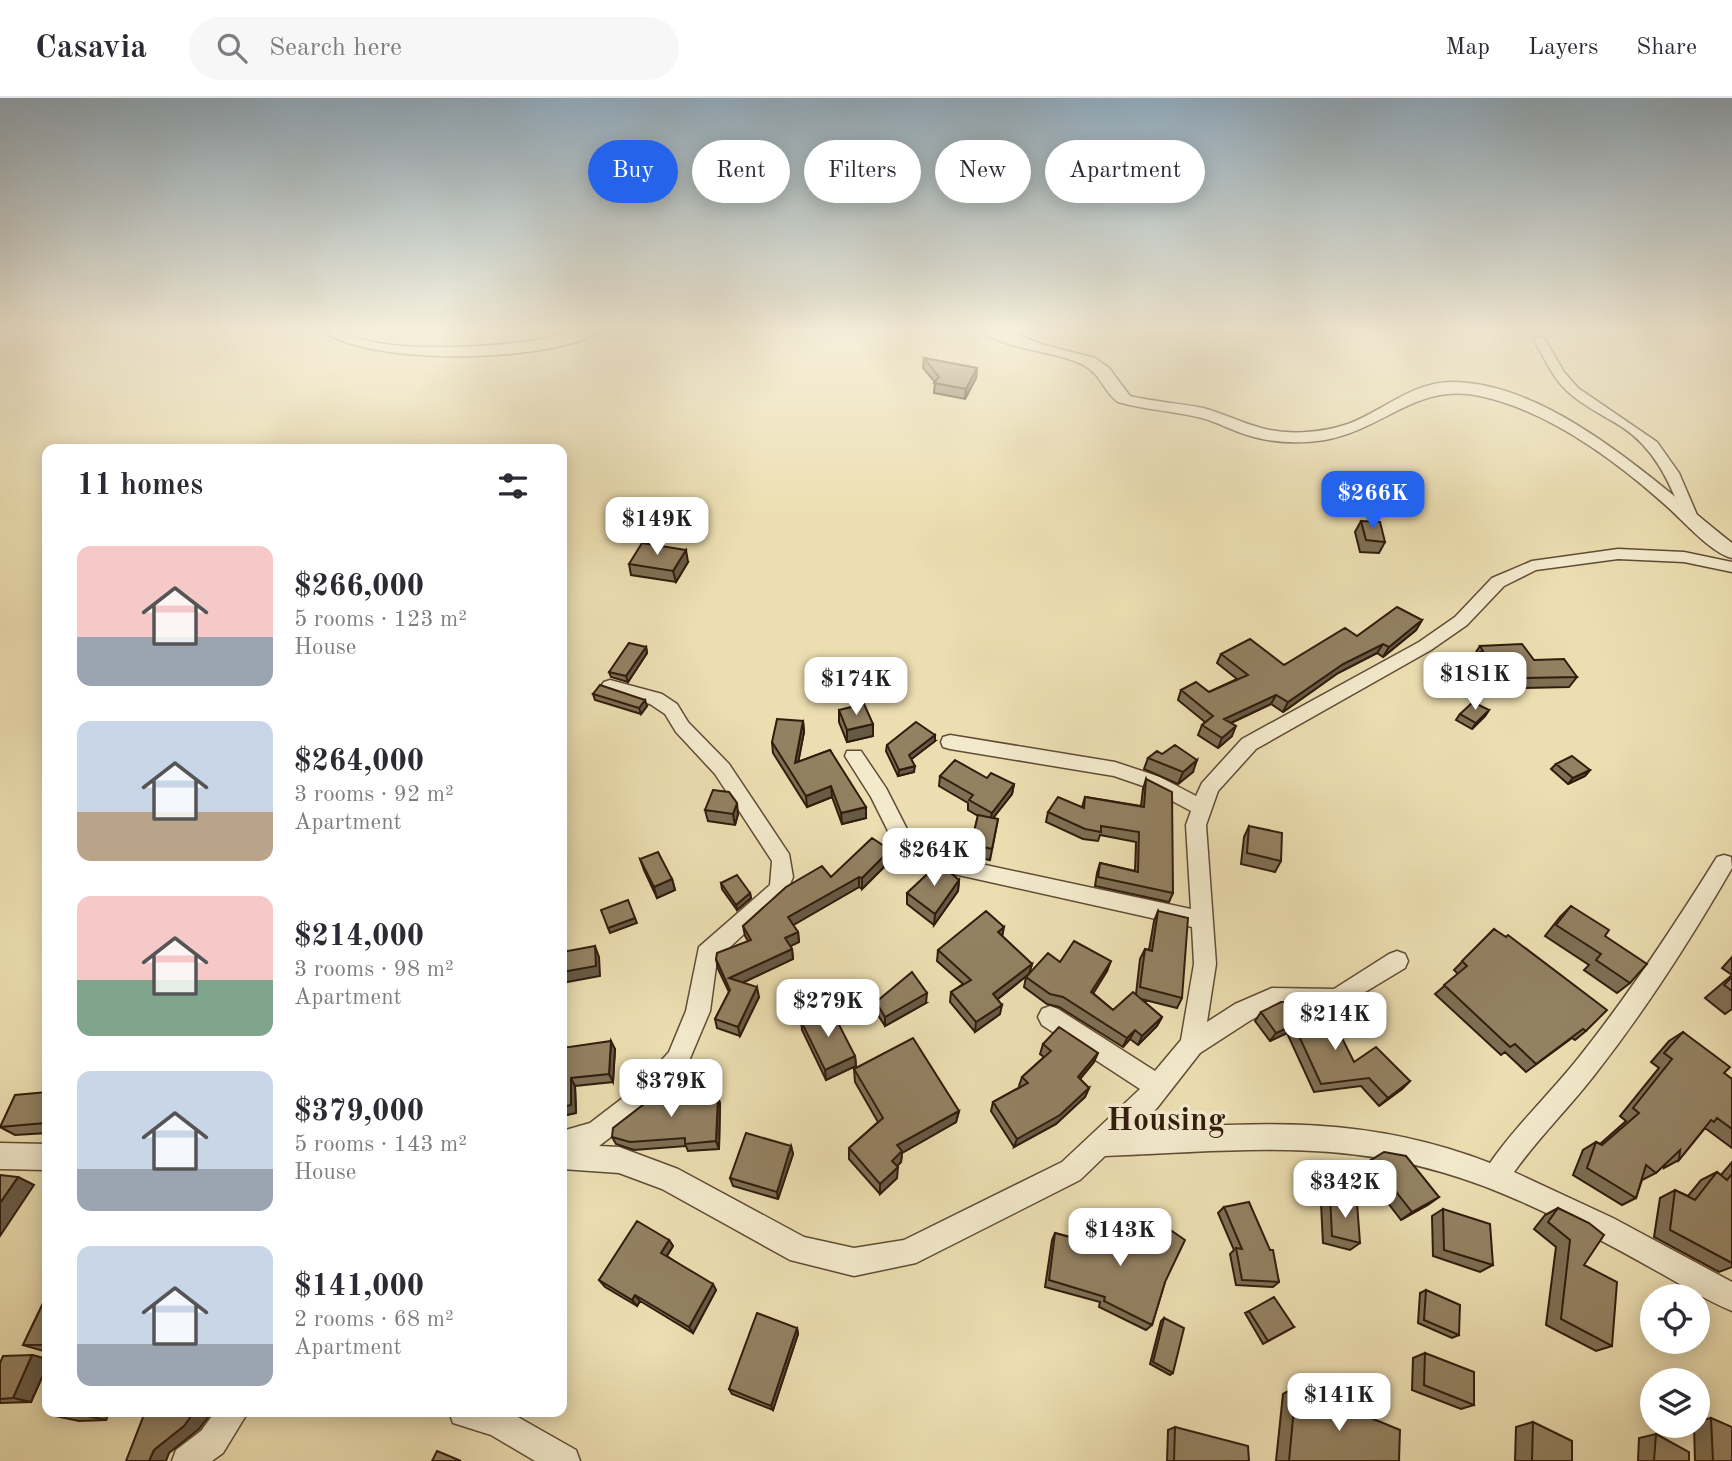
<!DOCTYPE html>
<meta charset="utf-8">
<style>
:root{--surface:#fff;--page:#f7f7f7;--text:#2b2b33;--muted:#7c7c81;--line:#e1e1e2;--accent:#2563eb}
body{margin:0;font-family:"Old Standard TT",serif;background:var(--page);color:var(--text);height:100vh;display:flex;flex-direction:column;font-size:26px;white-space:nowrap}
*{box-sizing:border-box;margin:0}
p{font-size:23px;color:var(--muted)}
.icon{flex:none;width:38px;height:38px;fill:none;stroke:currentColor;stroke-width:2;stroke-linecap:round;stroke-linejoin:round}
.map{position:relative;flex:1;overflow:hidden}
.side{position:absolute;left:42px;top:346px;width:525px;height:973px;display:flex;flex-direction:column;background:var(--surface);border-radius:14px;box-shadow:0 4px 18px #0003}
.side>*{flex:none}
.hud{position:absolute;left:588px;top:42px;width:665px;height:63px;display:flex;gap:14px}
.tools{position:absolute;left:1640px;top:1186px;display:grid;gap:14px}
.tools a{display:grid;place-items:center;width:70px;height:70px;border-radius:50%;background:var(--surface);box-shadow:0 4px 18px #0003;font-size:35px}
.price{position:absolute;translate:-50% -60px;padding:0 16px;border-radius:14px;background:#fff;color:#222;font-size:23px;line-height:46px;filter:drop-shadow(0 2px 4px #0008)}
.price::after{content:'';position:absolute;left:50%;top:42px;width:21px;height:16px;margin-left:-10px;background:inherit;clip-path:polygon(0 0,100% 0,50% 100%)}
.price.selected{background:var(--accent);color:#fff}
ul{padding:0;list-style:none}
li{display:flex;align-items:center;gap:21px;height:175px;padding:0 35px}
li span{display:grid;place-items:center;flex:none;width:196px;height:140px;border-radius:14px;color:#555}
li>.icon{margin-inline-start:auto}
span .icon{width:84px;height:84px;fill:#fffc;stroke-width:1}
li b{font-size:30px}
h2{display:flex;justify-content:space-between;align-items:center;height:84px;padding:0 35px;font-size:30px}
.tag{padding:0 24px;border-radius:32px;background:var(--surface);box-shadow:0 4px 18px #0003;font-size:24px;line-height:63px}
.tag.selected{background:var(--accent);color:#fff}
header{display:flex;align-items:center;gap:42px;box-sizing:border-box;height:98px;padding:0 35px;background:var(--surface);border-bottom:2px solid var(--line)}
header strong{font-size:33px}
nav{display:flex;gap:38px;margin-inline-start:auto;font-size:24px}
.search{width:490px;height:63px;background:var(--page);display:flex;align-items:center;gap:18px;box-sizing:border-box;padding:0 24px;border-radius:38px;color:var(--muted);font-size:26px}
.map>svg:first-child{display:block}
</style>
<header>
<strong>Casavia</strong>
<div class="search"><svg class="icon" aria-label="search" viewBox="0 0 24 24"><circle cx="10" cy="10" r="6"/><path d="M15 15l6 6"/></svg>Search here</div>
<nav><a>Map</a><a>Layers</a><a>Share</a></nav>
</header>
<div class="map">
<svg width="1732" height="1363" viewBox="0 0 1732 1363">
<rect width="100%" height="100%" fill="#ecdeb1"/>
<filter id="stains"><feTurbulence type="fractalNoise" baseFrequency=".00286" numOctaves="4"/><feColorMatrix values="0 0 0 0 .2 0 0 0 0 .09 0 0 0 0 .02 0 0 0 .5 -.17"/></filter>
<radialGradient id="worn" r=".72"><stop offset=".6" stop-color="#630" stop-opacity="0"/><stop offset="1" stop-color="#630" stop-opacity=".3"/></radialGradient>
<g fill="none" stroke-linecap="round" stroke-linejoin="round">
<defs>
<path id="minor" d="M1536 240H1544L1564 274 1578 290 1657 344 1679 375 1697 417 1695 420H1685L1683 417C1668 382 1655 351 1622 329 1603 317 1583 308 1567 293 1552 279 1545 260 1534 243Z
M1618 451 1684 454 1732 464V474L1684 464 1618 461 1536 472 1504 488 1467 527 1431 552 1256 651 1218 693 1206 727 1216 866 1207 924 1235 906 1272 890 1334 891 1389 856 1397 853 1405 856 1408 863 1405 870 1337 911 1274 910 1251 922 1200 955 1157 1010 1134 1032C1263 1024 1366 1017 1490 1065 1517 1026 1551 995 1580 958 1630 895 1674 828 1717 759L1724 757 1731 759 1732 770C1691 841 1647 910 1596 975 1570 1009 1539 1039 1514 1074L1613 1120 1732 1184V1213C1705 1202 1679 1185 1653 1171 1605 1144 1556 1118 1506 1097 1364 1037 1254 1052 1105 1058L1080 1082 916 1165 854 1178 790 1162 662 1091 619 1075 562 1071V1033L590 1025 637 989 669 954 686 913 699 849 770 787 772 763 715 676 676 634 665 616 650 606 604 592 601 588 604 584 610 582 662 596 677 606 688 624 729 666 789 756 793 779 785 798 717 861 710 913 686 970 655 1005 599 1048 619 1049 678 1071 804 1139 854 1150 904 1142 1062 1064 1140 991 1042 927 1038 919 1042 911 1050 908 1058 911 1155 973 1181 942 1194 866 1192 829 927 770 896 749 871 699 845 658 847 653H861L886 690 910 737 939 757 1191 811 1186 727 1191 713 1146 689 1114 678 950 651 943 649 941 644 943 639 950 637 1115 664 1160 679 1196 698 1202 685 1242 641 1419 544 1455 519 1492 480 1532 463Z
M0 1045 47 1046V1072L0 1071Z
M215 1314H248L223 1355 212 1363H172L176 1352 201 1333Z
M449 1314H509L576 1352 580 1363H535L491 1337 453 1325Z"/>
<path id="tertiary" d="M320 229C341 229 346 238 365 242 391 249 419 249 446 249 480 249 514 246 548 240 568 236 585 229 605 229 569 266 355 270 320 229Z
M976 229H997L1044 247 1095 260 1109 270 1130 298C1154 304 1179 305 1203 310 1222 315 1240 324 1258 329 1286 338 1321 335 1348 326 1383 313 1411 285 1450 284 1551 283 1658 387 1732 445V460C1710 455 1680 419 1662 404 1612 360 1546 312 1480 298 1417 284 1385 331 1325 342 1299 346 1272 345 1247 337 1231 332 1217 324 1202 320 1174 313 1146 312 1118 304 1104 294 1101 277 1085 268 1058 252 998 252 976 229Z"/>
</defs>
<use href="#minor" stroke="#604c36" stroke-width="3"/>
<use href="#tertiary" stroke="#604c36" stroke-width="3"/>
<use href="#minor" fill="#f3eacc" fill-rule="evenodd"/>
<use href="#tertiary" fill="#f3eacc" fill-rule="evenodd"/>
</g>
<path fill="#7e6f54" stroke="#321c0d" stroke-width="2" d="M924 260 977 270 976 280 965 301 934 295 935 284 923 270Z
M1361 423 1385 444 1379 455 1360 454 1355 434Z
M688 464 676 484 631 477 629 466Z
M1422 522 1416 532 1383 559 1377 555 1338 575 1283 614 1271 606 1231 625 1232 638 1218 650 1198 637 1202 627 1205 624 1178 602 1181 592 1209 594 1237 581 1217 565 1221 556 1284 567 1357 538Z
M1480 548 1534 562 1577 579 1569 589 1471 591 1450 576 1457 565 1474 557Z
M646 549 647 555 628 584 611 579 609 574Z
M593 596 647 608 641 616 595 602Z
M839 612 873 626V638L847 644 839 624Z
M1489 612 1485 618 1472 631 1456 622 1460 616Z
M803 623 804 634 798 664 830 652 866 720 842 726 832 699 807 709 773 655 772 644Z
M935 643 911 661 914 674 898 678 886 653 887 647Z
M1162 656 1193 674 1178 686 1144 671 1148 660Z
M1556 666 1590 672 1585 678 1568 686 1551 671Z
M940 678 987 680 1014 686 1012 696 993 720 998 721 990 762 969 758 978 718 968 712V705L939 688Z
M1146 681 1173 795 1169 804 1095 788 1097 775 1100 765 1135 773 1136 744 1100 737 1098 743 1083 741 1046 724 1048 714 1082 709 1085 699 1141 708 1143 691Z
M705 712 738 716 735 727 708 723Z
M1249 728 1281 763 1275 774 1241 766 1244 739Z
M640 761 672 781 675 792 657 800 644 772Z
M890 763 862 791 859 789 793 827 798 834 799 844 790 848 792 851 793 861 742 885 759 899 740 938 717 930 715 921 729 894 718 871 716 861 748 843 745 838 743 828 831 779Z
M959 782 958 793 934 827 907 806V795Z
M721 785 750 795 751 800 737 812 722 791Z
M1571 808 1605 838 1630 885 1617 895 1584 872 1589 867 1545 838 1560 819Z
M1158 813 1182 900 1177 910 1141 901 1162 919 1157 928 1138 947 1130 941 1123 949 1059 909 1047 906 1024 889 1026 879 1060 864 1107 873 1093 895 1113 912 1136 896 1140 861 1145 851 1149 852 1154 823Z
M1494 831 1586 933 1575 942 1572 940 1526 974 1505 954 1501 957 1435 896 1458 876 1454 872Z
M1002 838 1032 866 1029 876 998 901 1000 916 975 934 950 904 951 894 963 886 937 863 938 852Z
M1732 859V911L1725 916 1705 900 1732 877 1722 870Z
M876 904 926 905 885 928 876 914Z
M1261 914 1323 936 1354 964 1410 983 1402 991 1379 1008 1361 988 1314 994 1287 935 1270 943 1255 923Z
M801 923 855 958 856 968 826 982 802 932Z
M1683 934 1724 975 1732 981V1050L1705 1030 1679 1062 1664 1070 1665 1066 1656 1075 1642 1082 1636 1100 1622 1107 1573 1077 1583 1052 1596 1044 1600 1046 1626 1023 1620 1018 1659 970 1651 964 1669 943Z
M1043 946 1094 964 1080 981 1089 990 1085 999 1056 1026 1014 1049 991 1013 993 1004 1020 989 1019 988 1022 979 1044 959 1040 956Z
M562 950 615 951 613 984 575 988 576 1015 562 1018Z
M854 971 959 1013 956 1024 902 1055 901 1064 897 1068V1080L880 1096 849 1061V1050L878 1024 855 984Z
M680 991 679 1001 718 998 720 1006 719 1051 688 1053 686 1048 634 1052 616 1046 612 1039Z
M47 994V1035L15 1037 0 1029Z
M791 1048 793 1056 778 1101 733 1088 730 1080Z
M1371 1062 1439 1099 1401 1122 1361 1070Z
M1732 1064V1169L1719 1174 1654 1139 1660 1100 1675 1092 1688 1098 1701 1082 1717 1074 1721 1077Z
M1330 1098 1360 1145 1350 1152 1323 1145 1321 1106Z
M1224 1109 1270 1152 1279 1184 1273 1189 1236 1187 1230 1156 1234 1152 1218 1115Z
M1558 1110 1584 1167 1612 1248 1596 1253 1546 1227 1556 1149 1534 1131 1545 1117Z
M1443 1111 1493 1167 1480 1174 1433 1158 1432 1118Z
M1156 1122 1165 1184 1152 1227 1146 1232 1099 1209 1100 1204 1045 1189 1052 1142 1055 1135 1119 1152 1130 1131 1135 1124 1149 1133Z
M669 1142 673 1148 667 1158 716 1192 693 1235 640 1203 637 1208 605 1189 599 1182Z
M1426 1192 1459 1237 1452 1240 1418 1225 1420 1195Z
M47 1197V1254L23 1247Z
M1249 1213 1294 1229 1263 1246 1245 1215Z
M1164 1220 1173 1275 1170 1277 1150 1266 1161 1223Z
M797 1230 798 1236 773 1312 732 1296 729 1291Z
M1425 1255 1474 1307 1461 1311 1412 1292 1413 1260Z
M32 1257 47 1261V1268L31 1304 0 1305V1265Z
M1296 1289 1399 1363H1276L1283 1296Z
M109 1314 106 1322 79 1323 55 1318Z
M1711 1320 1732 1363H1695L1694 1328H1698V1323Z
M1533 1324 1572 1363H1515L1516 1329Z
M1175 1329 1249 1363H1167L1168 1332Z
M1656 1336 1689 1363H1638L1639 1340Z"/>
<path fill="#675a45" stroke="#321c0d" stroke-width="2" d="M977 270 976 280 965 301 966 291Z
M686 452 688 464 676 484 673 473Z
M1422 522 1416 532 1383 559 1389 549Z
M1383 546 1377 555 1338 575 1283 614 1288 604 1343 566Z
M646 549 647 555 628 584 626 578Z
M1276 597 1271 606 1220 630 1224 621Z
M645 602 647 608 641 616 639 610Z
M1489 612 1485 618 1472 631 1476 625Z
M803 623 804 634 796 676 795 665Z
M873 626V638L847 644V632Z
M1236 628 1232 638 1218 650 1222 640Z
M935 637V643L909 663V657Z
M1197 662 1193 674 1178 686 1183 674Z
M915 668 914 674 898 678 899 672Z
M1590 672 1585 678 1568 686 1573 680Z
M1014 686 1012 696 990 724 992 715Z
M831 688 832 699 807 709 806 698Z
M737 705 738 716 735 727 733 716Z
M866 709V720L842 726 841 715Z
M890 752V763L862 791V780Z
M859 779V789L790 829 788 819Z
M672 781 675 792 657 800 654 789Z
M959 782 958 793 934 827 935 816Z
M750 795 751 800 737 812 736 807Z
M635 820 637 825 610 835 608 830Z
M1004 829 1002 840 998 834Z
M798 834 799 844 787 850 785 840Z
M595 848 599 859 600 878 562 885V874Z
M792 851 793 861 731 890 729 880Z
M1111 863 1107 873 1088 904 1091 894Z
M1032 866 1029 876 991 906 993 896Z
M757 889 759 899 740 938 738 929Z
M927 895 926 905 885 928V919Z
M1002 907 1000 916 975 934 976 924Z
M1162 919 1157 928 1138 947 1142 938Z
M1294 927 1287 935 1270 943 1276 935Z
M1135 932 1130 941 1123 949 1127 940Z
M611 943 615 951 613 984 609 976Z
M1098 955 1094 964 1074 988 1078 979Z
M855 958 856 968 826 982 825 972Z
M571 980 575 988 576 1015 562 1018V1009Z
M677 983 680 991 679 1009 676 1001Z
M1410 983 1402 991 1379 1008 1388 1000Z
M1089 990 1085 999 1056 1026 1014 1049 1017 1041Z
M718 998 720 1006 719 1051 716 1043Z
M959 1013 956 1024 902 1055 901 1064 891 1074 892 1063 897 1047Z
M791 1048 793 1056 778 1101 777 1094Z
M898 1069 897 1080 880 1096V1086Z
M18 1079 34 1087 0 1138V1105Z
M1439 1099 1428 1107 1401 1122 1412 1114Z
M669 1142 673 1148 665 1161 661 1155Z
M713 1186 716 1192 693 1235 689 1229Z
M635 1197 640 1203 637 1208 632 1202Z
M797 1230 798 1236 773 1312 771 1308Z
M32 1257 47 1261V1268L31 1304 13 1300Z
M83 1314H109L106 1322 82 1317Z
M194 1314H212L199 1331 169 1355 166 1363H149L154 1352Z"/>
<path fill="#938162" stroke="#321c0d" stroke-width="2" d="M924 260 977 270 966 291 934 285 939 279Z
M1361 423 1380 424 1385 444 1366 442Z
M642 445 686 452 673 473 629 466Z
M1397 509 1422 522 1389 549 1383 546 1343 566 1288 604 1276 597 1224 621 1236 628 1222 640 1202 627 1213 618 1181 592 1196 584 1209 594 1248 577 1221 556 1250 541 1284 567 1345 530 1357 538Z
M629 545 646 549 626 578 609 574Z
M1522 546 1534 562 1564 561 1577 579 1478 581 1457 565 1483 553 1480 548Z
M600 587 645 602 639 610 593 596Z
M1473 604 1489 612 1476 625 1460 616Z
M864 606 873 626 847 632 839 612Z
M777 621 803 623 795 665 830 652 866 709 841 715 831 688 806 698 772 644Z
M916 624 935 637 909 657 915 668 899 672 887 647Z
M1175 647 1197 662 1183 674 1148 660 1157 653 1162 656Z
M1572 658 1590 672 1573 680 1556 666Z
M955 662 987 680 991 675 1014 686 992 715 969 702 973 697 940 678Z
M1146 681 1172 694 1173 795 1098 779 1100 765 1138 774 1139 734 1101 728V734L1085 731 1048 714 1058 699 1084 710 1085 699 1144 709Z
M713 692 729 694 737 705 733 716 705 712Z
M978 717 998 721 992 751 971 746Z
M1249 728 1282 735 1281 763 1247 755Z
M872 740 890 752 862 780 859 779 788 819 798 834 785 840 792 851 729 880 757 889 738 929 715 921 730 892 716 861 717 855 751 842 743 828 786 789 822 768 831 779Z
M658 754 672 781 654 789 640 761Z
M939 765 959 782 935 816 907 795Z
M737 777 750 795 736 807 721 785Z
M628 802 635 820 608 830 601 812Z
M1571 808 1609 832 1605 838 1647 866 1630 885 1596 862 1601 856 1556 827Z
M986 813 1004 829 998 834 1032 866 993 896 1002 907 976 924 951 894 971 882 938 852Z
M1158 813 1188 820 1182 900 1140 889 1145 851 1152 853Z
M1494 831 1506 839 1508 837 1607 912 1586 933 1583 931 1536 966 1515 946 1510 949 1444 887 1467 868 1462 863Z
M1074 843 1111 863 1091 894 1113 912 1133 894 1162 919 1142 938 1135 932 1127 940 1063 899 1050 896 1026 879 1048 855 1060 864Z
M595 848 596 868 562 874V854Z
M912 874 927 895 885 919 876 904Z
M1732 879V893L1724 887Z
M1281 904H1298L1323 936 1339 934 1354 964 1376 949 1410 983 1388 1000 1369 980 1321 986 1294 927 1276 935 1261 914Z
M830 909 855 958 825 972 801 923Z
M1059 929 1098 955 1078 979 1089 990 1060 1017 1017 1041 993 1004 1028 985 1022 979 1051 953 1043 946Z
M1683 934 1730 969 1724 975 1732 981V1031L1717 1020 1714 1024 1711 1022 1679 1062 1680 1052 1656 1075 1646 1067 1636 1100 1587 1070 1596 1044 1602 1047 1639 1015 1633 1010 1672 961 1664 955Z
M913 940 959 1013 897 1047 902 1053 892 1063 898 1069 880 1086 849 1050 883 1020 854 971Z
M611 943 609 976 571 980V1007L562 1009V950Z
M677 983 676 1001 718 998 716 1043 685 1046V1040L630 1044 612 1039 613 1030 653 999 667 984Z
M47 994V1020L45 1025 0 1029 15 997Z
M746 1035 791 1048 777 1094 730 1080Z
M1384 1054 1406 1058 1439 1099 1412 1114 1371 1062Z
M1717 1074 1727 1082 1732 1076V1165L1670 1132 1675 1092 1695 1102Z
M0 1077 18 1079 0 1105Z
M1330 1098 1357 1105 1360 1145 1332 1138Z
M1249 1104 1270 1152H1273L1279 1184 1242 1182 1236 1150 1242 1151 1224 1109Z
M1558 1110 1589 1125 1604 1137 1584 1167 1617 1184 1612 1248 1561 1221 1570 1142 1548 1124Z
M1443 1111 1490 1126 1493 1167 1444 1152Z
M1156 1122 1185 1142 1165 1184 1152 1227 1104 1203 1105 1199 1049 1182 1055 1135 1120 1153 1135 1124 1150 1134Z
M637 1123 669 1142 661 1155 713 1186 689 1229 635 1197 632 1202 599 1182Z
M1426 1192 1460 1207 1459 1237 1424 1222Z
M47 1197V1247H23Z
M1274 1199 1294 1229 1268 1243 1249 1213Z
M757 1215 797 1230 771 1308 729 1291Z
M1164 1220 1184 1230 1173 1275 1153 1264Z
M1425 1255 1474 1274V1307L1424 1287Z
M32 1257 13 1300 0 1301V1265L3 1258Z
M1296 1289 1400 1332 1399 1363H1289Z
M56 1314H83L82 1317 55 1318Z
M145 1314H194L184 1328 154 1352 149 1363H126Z
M1711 1320 1732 1329V1363H1713Z
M1533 1324 1572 1343V1363H1532Z
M1175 1329 1248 1348 1249 1363H1174Z
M1656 1336 1689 1354V1363H1654Z
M437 1353 461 1363H432Z"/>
<linearGradient id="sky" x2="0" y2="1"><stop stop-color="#90aabc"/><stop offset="0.55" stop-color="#f6f0dc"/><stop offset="1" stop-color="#f6f0dc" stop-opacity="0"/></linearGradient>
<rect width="1732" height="420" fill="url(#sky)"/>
<g text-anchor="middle" stroke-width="7" stroke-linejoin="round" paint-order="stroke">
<g font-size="32" font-weight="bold" fill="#321c0d" stroke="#f3eacc">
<text x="1166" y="1032">Housing</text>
</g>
</g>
<rect width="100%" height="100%" filter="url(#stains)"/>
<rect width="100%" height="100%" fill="url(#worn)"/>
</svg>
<div class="tools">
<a><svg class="icon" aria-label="locate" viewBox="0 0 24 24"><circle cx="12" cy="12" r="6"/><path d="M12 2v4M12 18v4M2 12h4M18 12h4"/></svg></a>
<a><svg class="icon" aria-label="layers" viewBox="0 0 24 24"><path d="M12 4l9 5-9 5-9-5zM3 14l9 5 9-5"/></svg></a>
</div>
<b class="price selected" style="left:1373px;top:433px">$266K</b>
<b class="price" style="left:657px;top:459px">$149K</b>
<b class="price" style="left:1475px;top:614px">$181K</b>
<b class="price" style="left:856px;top:619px">$174K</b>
<b class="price" style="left:934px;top:790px">$264K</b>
<b class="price" style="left:828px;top:941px">$279K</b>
<b class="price" style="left:1335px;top:954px">$214K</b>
<b class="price" style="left:671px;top:1021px">$379K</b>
<b class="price" style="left:1345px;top:1122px">$342K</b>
<b class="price" style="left:1120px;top:1170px">$143K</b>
<b class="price" style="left:1339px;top:1335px">$141K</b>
<div class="hud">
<a class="tag selected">Buy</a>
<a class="tag">Rent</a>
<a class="tag">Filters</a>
<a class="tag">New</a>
<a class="tag">Apartment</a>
</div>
<section class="side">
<h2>11 homes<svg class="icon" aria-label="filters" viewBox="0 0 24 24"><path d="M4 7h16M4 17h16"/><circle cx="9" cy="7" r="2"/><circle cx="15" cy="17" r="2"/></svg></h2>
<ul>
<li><span style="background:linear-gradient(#f6c9c9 65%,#9aa5b1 0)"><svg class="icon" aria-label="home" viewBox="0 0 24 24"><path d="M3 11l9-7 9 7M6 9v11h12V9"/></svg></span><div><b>$266,000</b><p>5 rooms · 123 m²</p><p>House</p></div></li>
<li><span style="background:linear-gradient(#c9d6e8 65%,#b9a48a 0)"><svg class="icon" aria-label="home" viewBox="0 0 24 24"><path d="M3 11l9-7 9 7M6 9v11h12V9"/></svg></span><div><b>$264,000</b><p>3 rooms · 92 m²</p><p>Apartment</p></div></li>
<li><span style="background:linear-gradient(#f6c9c9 60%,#7fa58c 0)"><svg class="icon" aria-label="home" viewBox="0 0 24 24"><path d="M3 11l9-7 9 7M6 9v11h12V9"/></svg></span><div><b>$214,000</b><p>3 rooms · 98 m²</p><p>Apartment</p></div></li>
<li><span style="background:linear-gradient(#c9d6e8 70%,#9aa5b1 0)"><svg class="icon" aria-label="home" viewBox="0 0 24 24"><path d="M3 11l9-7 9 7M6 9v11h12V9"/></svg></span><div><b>$379,000</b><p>5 rooms · 143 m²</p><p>House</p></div></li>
<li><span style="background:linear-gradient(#c9d6e8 70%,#9aa5b1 0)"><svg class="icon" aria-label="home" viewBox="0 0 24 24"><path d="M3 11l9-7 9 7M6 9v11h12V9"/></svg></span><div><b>$141,000</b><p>2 rooms · 68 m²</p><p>Apartment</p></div></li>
</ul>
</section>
</div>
